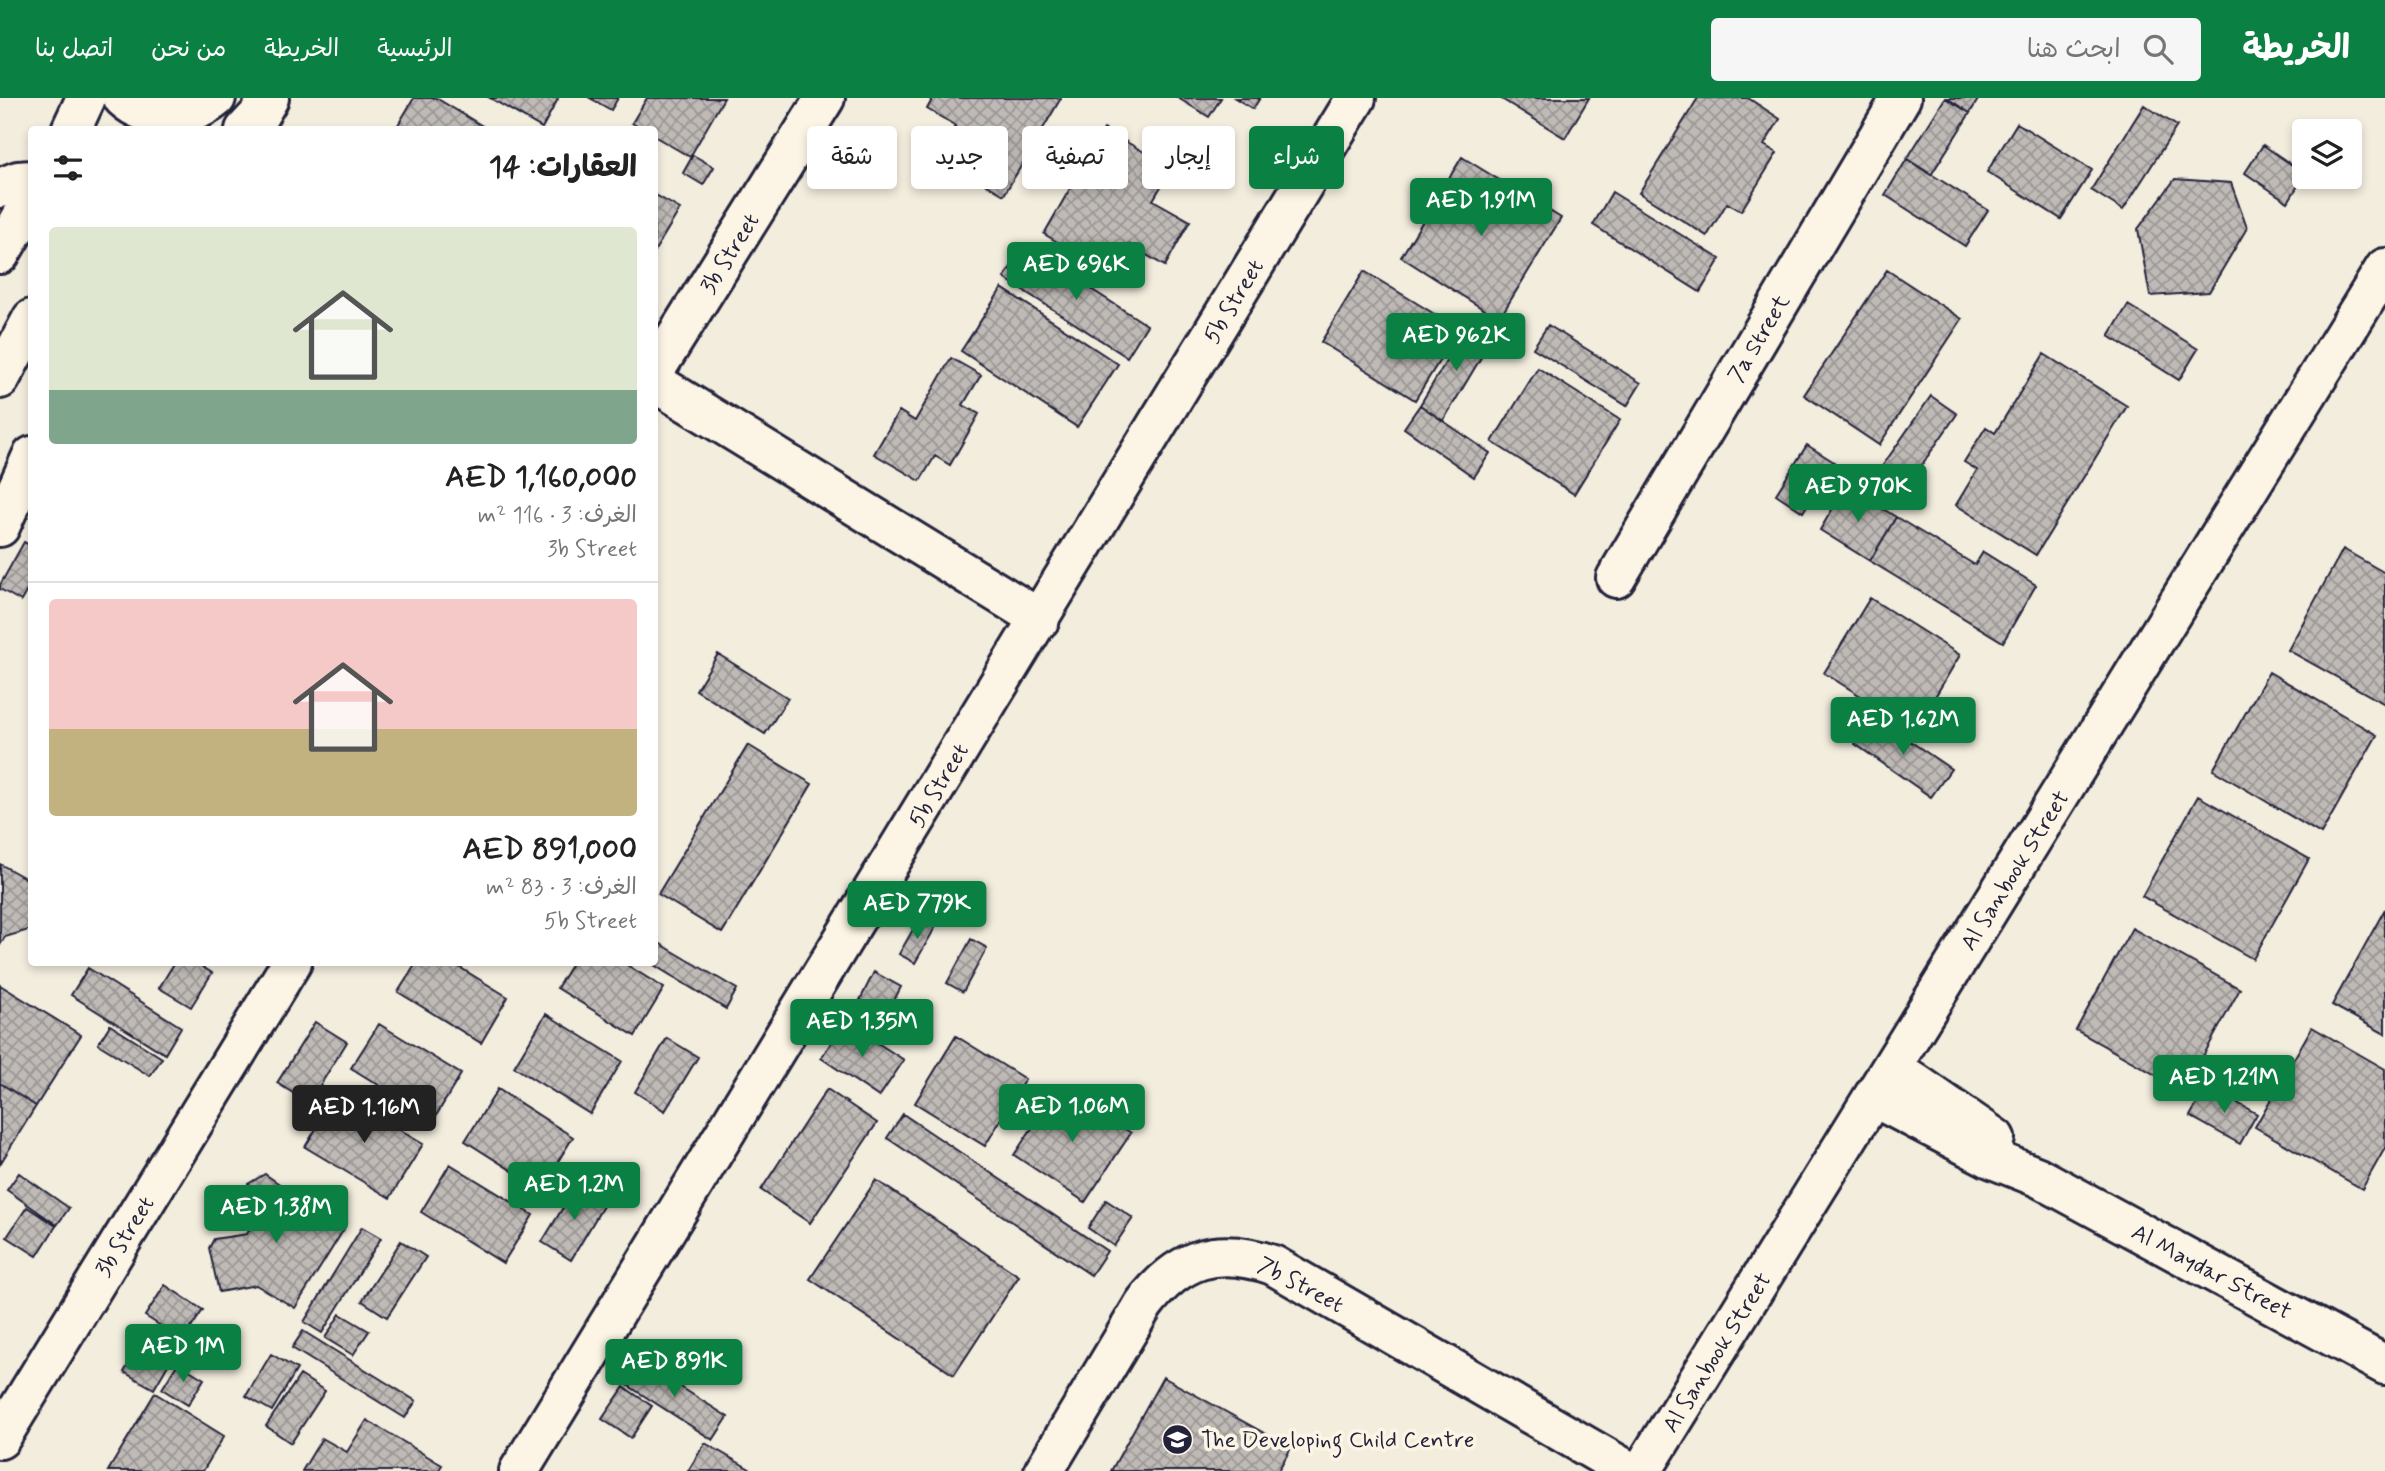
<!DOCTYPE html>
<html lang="ar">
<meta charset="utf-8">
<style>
:root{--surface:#fff;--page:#f6f6f6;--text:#222;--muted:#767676;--line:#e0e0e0;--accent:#0b8043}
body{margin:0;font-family:Mynerve,"Playpen Sans Arabic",sans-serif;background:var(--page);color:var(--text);direction:rtl;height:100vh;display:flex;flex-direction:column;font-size:26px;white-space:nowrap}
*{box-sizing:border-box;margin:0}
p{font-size:23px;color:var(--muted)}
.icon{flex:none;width:38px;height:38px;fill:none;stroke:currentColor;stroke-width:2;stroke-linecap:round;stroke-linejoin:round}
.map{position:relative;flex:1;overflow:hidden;direction:ltr}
.panel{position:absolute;left:28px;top:28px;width:630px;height:840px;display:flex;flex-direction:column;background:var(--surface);border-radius:7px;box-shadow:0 4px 10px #0003;direction:rtl}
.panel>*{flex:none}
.hud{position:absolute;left:679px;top:28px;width:665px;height:63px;direction:rtl;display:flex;gap:14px}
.tools{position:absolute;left:2292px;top:21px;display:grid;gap:14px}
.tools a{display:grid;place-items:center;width:70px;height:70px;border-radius:7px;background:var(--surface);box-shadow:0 4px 10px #0003;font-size:35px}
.price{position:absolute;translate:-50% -60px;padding:0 16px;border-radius:7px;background:var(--accent);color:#fff;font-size:23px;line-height:46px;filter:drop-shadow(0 2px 4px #0008)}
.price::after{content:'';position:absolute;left:50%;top:42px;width:21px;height:16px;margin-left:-10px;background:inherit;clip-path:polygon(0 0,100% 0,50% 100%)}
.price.on{background:#222;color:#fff}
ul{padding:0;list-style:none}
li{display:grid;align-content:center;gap:14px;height:371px;padding:0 21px}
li+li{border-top:2px solid var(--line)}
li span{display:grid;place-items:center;height:217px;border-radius:7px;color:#555}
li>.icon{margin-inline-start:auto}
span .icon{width:126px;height:126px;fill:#fffc;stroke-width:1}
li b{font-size:30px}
h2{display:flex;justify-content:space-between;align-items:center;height:84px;padding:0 21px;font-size:30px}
.pill{padding:0 24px;border-radius:7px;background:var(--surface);box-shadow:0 4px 10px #0003;font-size:24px;line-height:63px}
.pill.on{background:var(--accent);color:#fff}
header{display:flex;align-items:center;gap:42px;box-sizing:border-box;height:98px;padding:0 35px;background:var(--accent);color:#fff}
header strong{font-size:33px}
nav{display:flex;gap:38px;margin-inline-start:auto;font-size:24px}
.search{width:490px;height:63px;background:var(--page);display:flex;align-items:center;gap:18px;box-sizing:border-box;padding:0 24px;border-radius:7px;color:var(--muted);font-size:26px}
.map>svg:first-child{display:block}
</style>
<header>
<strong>الخريطة</strong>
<div class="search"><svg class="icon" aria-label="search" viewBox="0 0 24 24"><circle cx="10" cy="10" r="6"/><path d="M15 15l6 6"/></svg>ابحث هنا</div>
<nav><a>الرئيسية</a><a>الخريطة</a><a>من نحن</a><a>اتصل بنا</a></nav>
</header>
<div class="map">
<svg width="2385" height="1373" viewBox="0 0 2385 1373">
<defs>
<pattern id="building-cross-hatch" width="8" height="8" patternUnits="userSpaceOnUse" patternTransform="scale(1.75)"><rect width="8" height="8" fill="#bfbab6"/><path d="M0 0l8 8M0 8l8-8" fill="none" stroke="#9b9795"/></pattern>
</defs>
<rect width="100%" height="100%" fill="#f3edde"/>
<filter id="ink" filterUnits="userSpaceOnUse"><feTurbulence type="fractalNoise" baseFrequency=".0143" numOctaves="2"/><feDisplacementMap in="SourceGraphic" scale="14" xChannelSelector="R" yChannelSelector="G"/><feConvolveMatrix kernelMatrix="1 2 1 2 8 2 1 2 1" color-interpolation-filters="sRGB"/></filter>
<g filter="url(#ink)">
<path fill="url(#building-cross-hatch)" stroke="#22223b" stroke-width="2" d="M414 0H436L489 32H395Z
M490 0H556L558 1 542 30Z
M590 0H618L611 12Z
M647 0H724L690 59 654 38V32H644L632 25Z
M933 0H1061L1004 97 939 59 956 28 927 11Z
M1178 0H1221L1209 19Z
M1235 0H1260L1253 11Z
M1500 0H1589L1565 40Z
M1698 0H1748L1780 21 1764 47 1777 55 1741 113 1727 105 1707 138 1639 95Z
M1945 0 1970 15 1931 77 1907 61Z
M1947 0H1979L1970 15Z
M2144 7 2177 28 2123 112 2091 92Z
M2017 25 2092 72 2061 121 1987 74Z
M1104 31 1172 70 1153 102 1190 123 1165 168 1128 146 1111 176 1044 136Z
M2263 47 2305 76 2288 104 2245 75Z
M693 57 714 69 703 87 683 75Z
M1462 59 1561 120 1499 221 1401 159Z
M1907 61 1988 112 1965 148 1885 97Z
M2175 81 2231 85 2247 130 2209 194 2150 198 2138 131Z
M1612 94 1720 161 1700 194 1593 127Z
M654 96 680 111 654 154Z
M1024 148 1147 227 1127 259 1004 180Z
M1887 172 1962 221 1879 347 1804 297Z
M1364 173 1459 231 1415 302 1321 244Z
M1002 190 1118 266 1077 329 961 253Z
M2128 207 2198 251 2179 282 2109 238Z
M1468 227 1492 241 1443 323 1420 307Z
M1548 227 1641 285 1627 308 1533 250Z
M2044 256 2127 308 2036 457 1956 407 1977 372 1964 364 1986 329 1995 335Z
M951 260 981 277 963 307 979 316 950 367 935 358 920 383 874 356 899 313 915 323Z
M1538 270 1620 322 1574 396 1492 344Z
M1931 298 1957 316 1905 391 1879 373Z
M1420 307 1490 355 1474 379 1404 330Z
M1807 347 1834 364 1803 414 1776 396Z
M1846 388 1896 419 1870 463 1820 432Z
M1896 419 1975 467 1983 454 2036 487 2003 544 1870 463Z
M24 444 32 448V484L21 503 0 491V487Z
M2343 451 2385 475V606L2288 552Z
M1870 500 1960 557 1915 632 1824 575Z
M718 556 788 600 765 636 696 592Z
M2269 574 2377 637 2321 736 2213 672Z
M1873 618 1951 671 1931 699 1855 646Z
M748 647 812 686 722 835 658 796Z
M2198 698 2309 761 2253 861 2142 798Z
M0 766 32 784V831L5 839 0 847Z
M2385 811V936L2332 907Z
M919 821 935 830 915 865 899 856Z
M2132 830 2240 891 2184 993 2076 932Z
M971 841 987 850 963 894 947 885Z
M654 842 737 891 726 911 649 864H654Z
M175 864H195L212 875 191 909 159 890Z
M417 864H451L508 899 481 945 398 894Z
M573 864H622L664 890 635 938 557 890Z
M88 870 181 929 165 956 71 897Z
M874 874 901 889 887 916 860 902Z
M0 887 81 937 36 1008 0 985Z
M546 916 622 963 590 1016 514 969Z
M315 924 347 944 309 1005 277 985Z
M845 924 904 962 879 999 821 960Z
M379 926 461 976 434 1021 351 970Z
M110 927 162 960 150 978 98 946Z
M2312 929 2385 971V1050L2362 1091 2255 1029Z
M956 938 1025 981 985 1048 915 1005Z
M667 940 698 959 665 1013 635 994Z
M0 985 36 1008 0 1066Z
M1060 988 1131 1035 1085 1104 1014 1057Z
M2207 988 2257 1016 2240 1046 2190 1018Z
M498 991 573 1039 541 1091 465 1043Z
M827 991 877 1025 810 1125 761 1092Z
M338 995 423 1046 390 1100 305 1049Z
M903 1016 1107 1153 1091 1177 887 1040Z
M450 1066 533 1117 503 1165 421 1114Z
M19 1075 69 1110 57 1127 7 1092Z
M265 1076 344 1131 295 1210 256 1187 219 1194 209 1150 214 1141 247 1136 256 1120 248 1086Z
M876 1082 1019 1178 954 1277 810 1181Z
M578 1085 606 1103 571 1162 542 1144Z
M1106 1102 1133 1120 1114 1148 1088 1130Z
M27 1109 56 1128 37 1158 7 1139Z
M362 1129 381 1140 322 1235 304 1224Z
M401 1143 426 1159 387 1219 362 1203Z
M165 1187 203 1212 183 1242 145 1218Z
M340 1216 369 1233 353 1257 325 1240Z
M303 1233 416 1303 405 1320 292 1250Z
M142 1242 172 1260 154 1291 124 1274Z
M271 1256 297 1271 272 1313 246 1298Z
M635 1260 728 1319 713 1342 621 1283Z
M178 1265 204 1281 188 1307 162 1291Z
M300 1277 325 1293 291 1345 266 1328Z
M1163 1279 1291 1350 1278 1373H1111Z
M624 1289 652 1308 631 1340 602 1321Z
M155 1295 224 1338 203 1373H108Z
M367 1322 442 1367 438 1373H302L322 1340 347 1354Z
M705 1345 753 1373H688Z"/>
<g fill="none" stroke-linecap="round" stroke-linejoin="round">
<defs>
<path id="minor" d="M245 32 259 17 269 0
M0 90 18 83 32 82
M654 274 825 0
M654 284 1040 521
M0 429 32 358
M1616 480 1901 0
M1892 969 1995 1040
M1873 999 1988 1059 2038 1079 2385 1267
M0 1341 292 864
M519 1373 1356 0
M1044 1373 1144 1206C1180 1159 1217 1148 1273 1167L1629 1373
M1642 1373 2385 170"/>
<path id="major" d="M123 0C148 23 190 22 216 0
M71 32 86 0
M0 156 32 102
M0 281 32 221"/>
</defs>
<use href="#minor" stroke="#22223b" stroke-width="44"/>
<use href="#major" stroke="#22223b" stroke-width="44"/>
<use href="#minor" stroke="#fcf5e5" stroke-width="38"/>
<use href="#major" stroke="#fcf5e5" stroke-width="38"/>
</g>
</g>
<defs>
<symbol id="school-disc" viewBox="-11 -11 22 22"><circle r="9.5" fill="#22223b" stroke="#fcf5e5"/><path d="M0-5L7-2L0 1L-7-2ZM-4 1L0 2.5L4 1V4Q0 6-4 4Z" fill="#fff"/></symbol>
</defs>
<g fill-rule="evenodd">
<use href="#school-disc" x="1160" y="1324" width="35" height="35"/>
</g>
<g text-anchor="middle" stroke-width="7" stroke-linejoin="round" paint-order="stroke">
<g font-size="23" fill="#22223b" stroke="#fcf5e5">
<text transform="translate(729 155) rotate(-58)" y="8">3b Street</text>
<text transform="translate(1233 203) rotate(-59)" y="8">5b Street</text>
<text transform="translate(1758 240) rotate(-59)" y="8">7a Street</text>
<text transform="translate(938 687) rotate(-59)" y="8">5b Street</text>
<text transform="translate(2014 772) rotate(-58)" y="8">Al Sanbook Street</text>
<text transform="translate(124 1138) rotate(-58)" y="8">3b Street</text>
<text transform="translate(2212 1173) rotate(28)" y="8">Al Maydar Street</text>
<text transform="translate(1301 1186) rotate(28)" y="8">7b Street</text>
<text transform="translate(1716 1254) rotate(-58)" y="8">Al Sanbook Street</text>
</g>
<g font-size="23" fill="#22223b" stroke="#fcf5e5" text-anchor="start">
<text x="1201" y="1349">The Developing Child Centre</text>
</g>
</g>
</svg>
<div class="tools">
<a><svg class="icon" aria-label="layers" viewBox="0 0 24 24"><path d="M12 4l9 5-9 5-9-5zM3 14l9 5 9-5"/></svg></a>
</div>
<b class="price" style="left:1481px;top:140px">AED 1.91M</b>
<b class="price" style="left:1076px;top:204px">AED 696K</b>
<b class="price" style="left:1456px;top:275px">AED 962K</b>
<b class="price" style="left:1858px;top:426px">AED 970K</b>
<b class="price" style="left:1903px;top:659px">AED 1.62M</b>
<b class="price" style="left:917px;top:843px">AED 779K</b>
<b class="price" style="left:862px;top:961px">AED 1.35M</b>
<b class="price" style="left:2224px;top:1017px">AED 1.21M</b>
<b class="price" style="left:1072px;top:1046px">AED 1.06M</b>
<b class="price on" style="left:364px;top:1047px">AED 1.16M</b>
<b class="price" style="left:574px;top:1124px">AED 1.2M</b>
<b class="price" style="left:276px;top:1147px">AED 1.38M</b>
<b class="price" style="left:183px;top:1286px">AED 1M</b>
<b class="price" style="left:674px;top:1301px">AED 891K</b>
<div class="hud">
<a class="pill on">شراء</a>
<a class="pill">إيجار</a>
<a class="pill">تصفية</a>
<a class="pill">جديد</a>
<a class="pill">شقة</a>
</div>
<section class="panel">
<h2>العقارات: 14<svg class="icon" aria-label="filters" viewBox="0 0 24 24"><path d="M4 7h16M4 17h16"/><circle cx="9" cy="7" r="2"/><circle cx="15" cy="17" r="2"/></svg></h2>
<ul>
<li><span style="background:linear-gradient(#dfe7d0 75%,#7fa58c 0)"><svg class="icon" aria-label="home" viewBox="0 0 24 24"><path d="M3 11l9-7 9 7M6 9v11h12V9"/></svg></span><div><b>AED 1,160,000</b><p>الغرف: 3 · 116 m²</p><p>3b Street</p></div></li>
<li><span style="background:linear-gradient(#f6c9c9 60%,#c2b280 0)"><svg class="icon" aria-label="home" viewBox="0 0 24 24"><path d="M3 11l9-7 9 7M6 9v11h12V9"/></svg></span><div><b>AED 891,000</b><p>الغرف: 3 · 83 m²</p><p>5b Street</p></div></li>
</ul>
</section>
</div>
